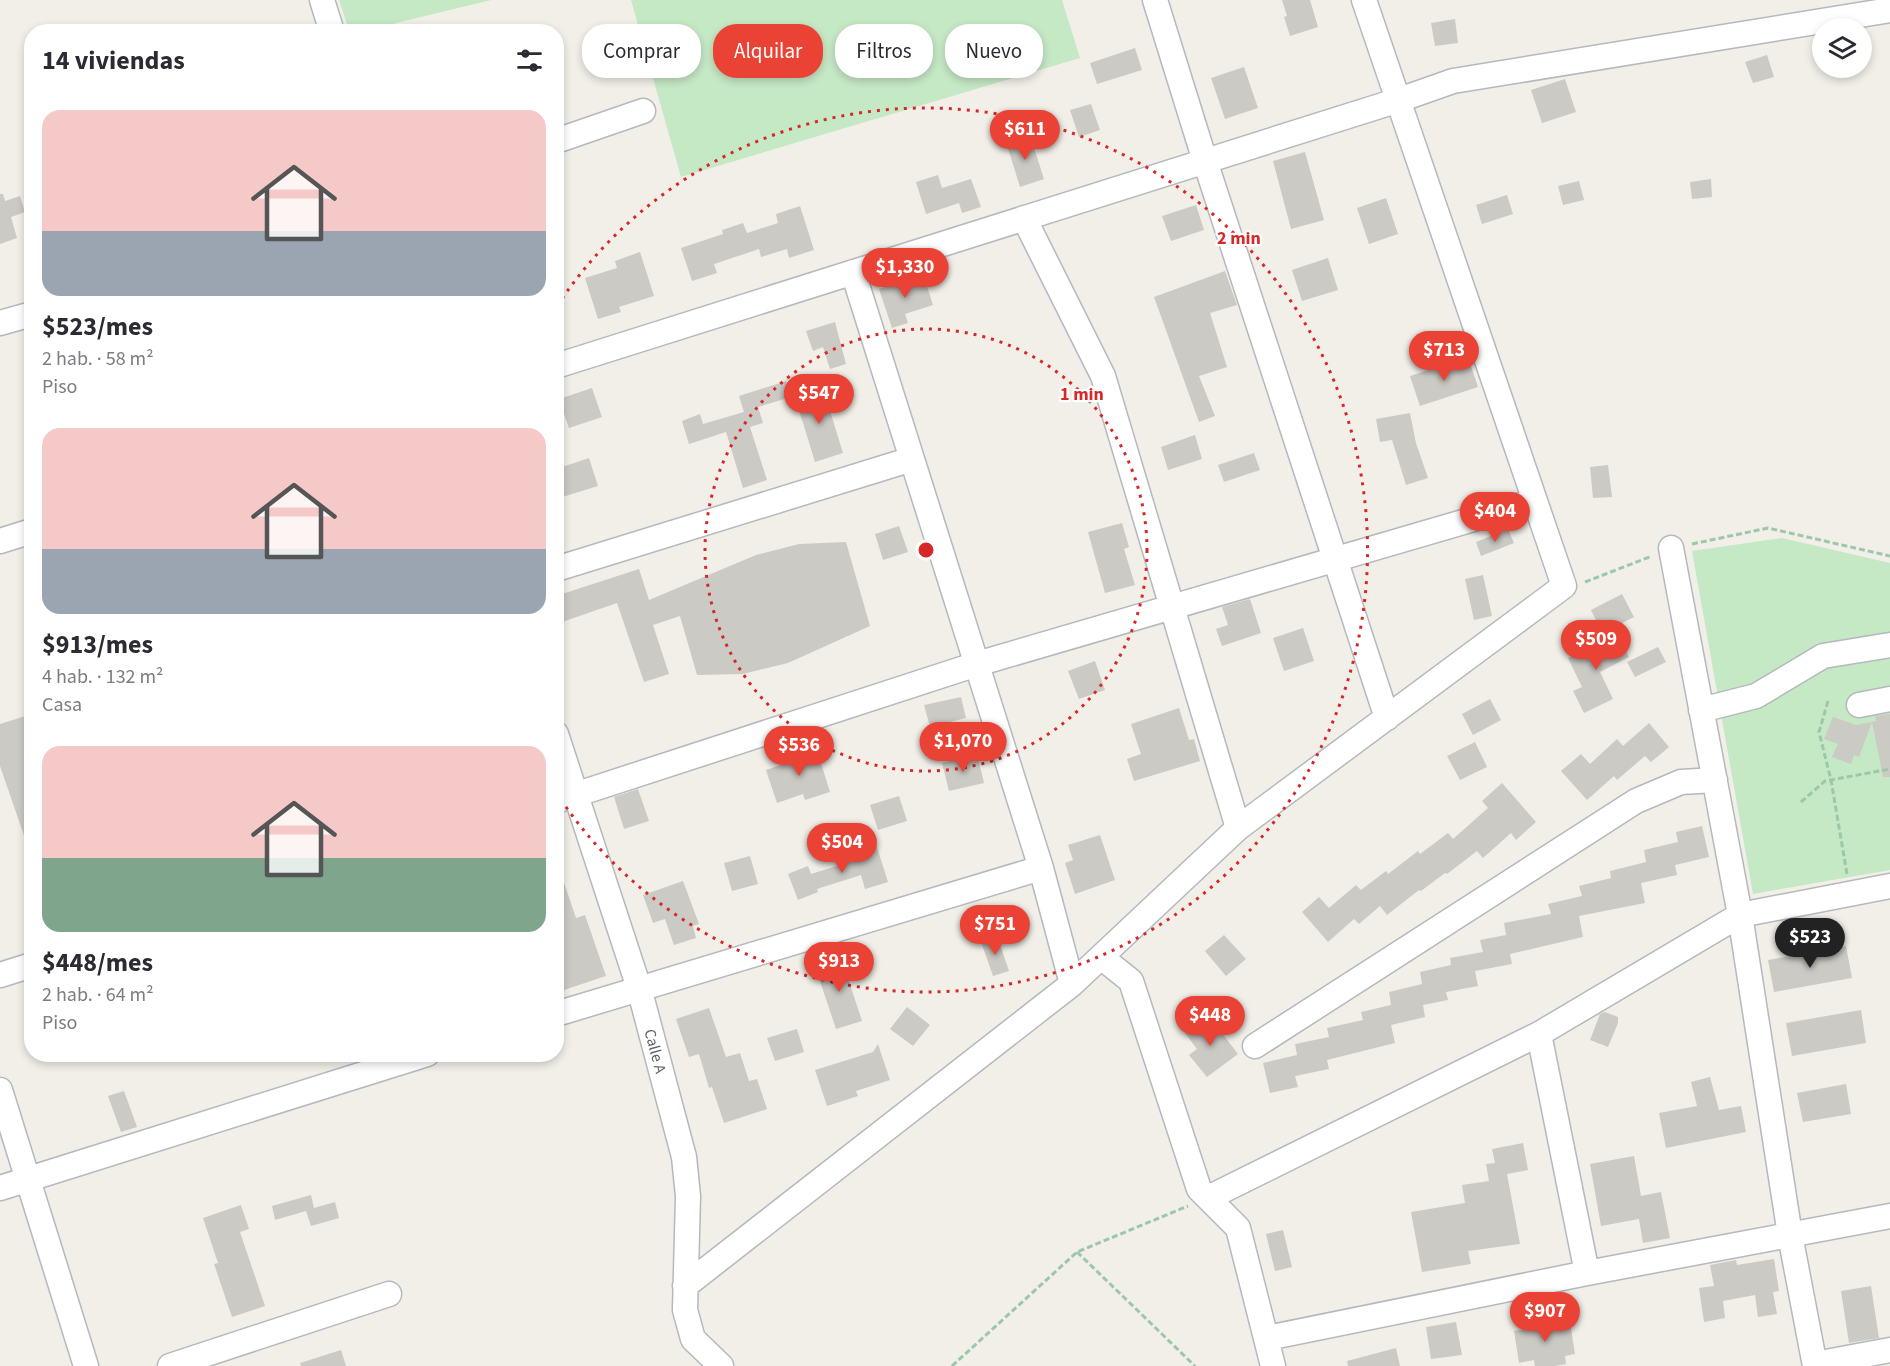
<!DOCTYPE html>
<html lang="es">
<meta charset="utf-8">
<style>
:root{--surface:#fff;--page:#f2f2f3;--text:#2b2b33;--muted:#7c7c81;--accent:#ea4335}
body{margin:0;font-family:"Source Sans 3",sans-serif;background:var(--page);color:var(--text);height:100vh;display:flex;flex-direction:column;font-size:22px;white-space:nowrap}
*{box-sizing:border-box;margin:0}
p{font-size:20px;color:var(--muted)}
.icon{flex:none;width:33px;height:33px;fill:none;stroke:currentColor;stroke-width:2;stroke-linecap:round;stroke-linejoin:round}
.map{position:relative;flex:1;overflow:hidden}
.panel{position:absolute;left:24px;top:24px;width:540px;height:1038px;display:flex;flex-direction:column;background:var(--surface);border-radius:24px;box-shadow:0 3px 9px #0003}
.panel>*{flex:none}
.top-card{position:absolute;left:582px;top:24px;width:570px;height:54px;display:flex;gap:12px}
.buttons{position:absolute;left:1812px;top:18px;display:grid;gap:12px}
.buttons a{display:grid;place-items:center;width:60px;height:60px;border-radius:50%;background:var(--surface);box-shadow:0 3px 9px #0003;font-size:30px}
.price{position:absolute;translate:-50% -51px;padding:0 14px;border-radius:21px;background:var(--accent);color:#fff;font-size:20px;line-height:39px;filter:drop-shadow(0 2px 3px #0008)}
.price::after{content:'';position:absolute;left:50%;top:36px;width:18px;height:14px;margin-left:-9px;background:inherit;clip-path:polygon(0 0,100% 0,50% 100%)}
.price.selected{background:#222;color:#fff}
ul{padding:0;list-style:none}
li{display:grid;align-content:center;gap:12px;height:318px;padding:0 18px}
li span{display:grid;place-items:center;height:186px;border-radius:18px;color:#555}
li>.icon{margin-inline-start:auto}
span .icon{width:108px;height:108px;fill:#fffc;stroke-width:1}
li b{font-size:26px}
h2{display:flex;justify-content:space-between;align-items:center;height:72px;padding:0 18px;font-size:26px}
.chip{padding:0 21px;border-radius:24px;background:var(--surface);box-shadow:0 3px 9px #0003;font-size:21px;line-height:54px}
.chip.selected{background:var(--accent);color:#fff}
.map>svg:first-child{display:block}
</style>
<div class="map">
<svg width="1890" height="1366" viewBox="0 0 1890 1366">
<rect width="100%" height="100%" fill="#f1efe8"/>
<path fill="#c5e8c5" d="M339 0H491L359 32 349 31Z
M631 0H1062L1080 58 681 177Z
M1782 538 1890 563V870L1753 894 1692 551Z"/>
<path fill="#cccac5" d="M1282 0H1310L1318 27 1290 36 1284 17 1287 16Z
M1455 19 1458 43 1435 46 1431 23Z
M1135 48 1142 70 1097 84 1090 63Z
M1767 55 1774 77 1753 83 1745 62Z
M1244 67 1258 108 1225 119 1211 78Z
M1565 79 1576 112 1542 123 1531 90Z
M1091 104 1100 130 1079 137 1070 110Z
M1030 135 1044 179 1020 187 1006 142Z
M1305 152 1324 220 1291 229 1273 161Z
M938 175 942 188 971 179 981 207 962 213 959 203 926 214 916 182Z
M1711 179 1712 197 1692 199 1690 182Z
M1579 181 1584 200 1563 205 1558 186Z
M0 194H3L5 201 20 196 25 212 11 217 17 238 0 244Z
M1507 195 1513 214 1482 224 1476 205Z
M1386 198 1398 234 1369 244 1357 208Z
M1196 205 1204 230 1171 241 1162 216Z
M800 206 814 250 789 258 787 249 761 257 759 249 714 264 717 273 692 281 681 248 723 234 722 230 743 223 747 233 778 223 776 214Z
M640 252 654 296 619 307 621 312 598 319 585 278 617 268 615 261Z
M1328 258 1338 290 1302 301 1292 270Z
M1225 271 1237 305 1210 313 1227 367 1199 376 1215 416 1199 422 1154 297Z
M923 274 933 305 905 314 908 323 892 328 879 289Z
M835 322 846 364 830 369 823 347 813 351 806 331Z
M1468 357 1478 387 1420 406 1410 376Z
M786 381 791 397 758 407 763 423 750 427 767 480 743 488 726 432 689 444 682 421 700 414 703 424 744 412 739 396Z
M592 388 602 417 569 428 559 399Z
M823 388 843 453 815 462 795 397Z
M1410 413 1416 443 1428 478 1406 485 1392 440 1380 442 1376 419Z
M1195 435 1202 459 1168 470 1161 447Z
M1254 453 1260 470 1224 482 1218 465Z
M589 458 598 486 556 499V469Z
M1608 465 1612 497 1593 498 1590 467Z
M1122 523 1129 547 1124 549 1135 585 1105 593 1088 532Z
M899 526 908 552 883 560 875 534Z
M1508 529 1514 543 1481 556 1476 542Z
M846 542 870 626 788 663 743 674 697 675 680 616 653 625 669 674 644 682 617 603 562 622 556 604V596L639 569 649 600 756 555 799 544Z
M1483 575 1492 616 1474 620 1465 579Z
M1622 594 1634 617 1602 633 1591 610Z
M1250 599 1261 633 1222 646 1216 629 1228 625 1222 607Z
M1303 628 1314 661 1284 671 1273 638Z
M1617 634 1629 657 1600 672 1613 699 1584 713 1573 691 1582 687 1568 658Z
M1658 647 1666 662 1635 677 1627 662Z
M1095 661 1105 690 1079 699 1068 671Z
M961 697 966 718 930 727 924 705Z
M1490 699 1501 720 1473 735 1462 714Z
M1179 708 1189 740 1194 739 1200 761 1134 781 1127 759 1141 754 1131 724Z
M32 714V850H29L0 766V724Z
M1890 714V777H1883L1872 722 1876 721 1875 716Z
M1833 717 1856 725 1872 722 1859 757 1854 755 1851 764 1832 757 1838 744 1824 739Z
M1649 723 1669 747 1651 762 1645 756 1617 780 1614 776 1587 800 1561 771 1581 754 1590 764 1617 739 1623 746Z
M1475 742 1487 767 1460 780 1447 756Z
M816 747 830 792 805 800 803 794 777 803 766 770 792 761 790 756Z
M977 754 984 783 949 791 942 763Z
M1502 783 1536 822 1516 840 1511 833 1483 858 1477 851 1447 874 1445 873 1421 891 1419 890 1387 915 1380 906 1359 924 1354 919 1328 942 1302 912 1319 897 1329 908 1356 885 1361 890 1386 871 1388 874 1418 851 1420 854 1448 833 1453 839 1488 808 1482 801Z
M638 789 649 821 624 829 614 797Z
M899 796 907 821 878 830 870 805Z
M1702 826 1709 857 1675 865 1677 875 1641 883 1645 903 1579 916 1583 937 1510 954 1512 964 1475 971 1478 986 1446 992 1448 1000 1423 1005 1425 1017 1391 1025 1395 1043 1327 1060 1329 1069 1295 1076 1298 1087 1270 1093 1263 1063 1297 1055 1295 1044 1329 1037 1327 1028 1363 1020 1361 1012 1391 1005 1389 992 1422 984 1420 972 1451 965 1450 958 1483 952 1480 940 1506 935 1504 923 1551 914 1548 904 1582 896 1579 886 1611 878 1610 871 1646 862 1644 850 1678 842 1676 832Z
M1100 835 1115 880 1075 894 1065 863 1073 860 1068 845Z
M876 844 888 882 865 889 861 875 817 889 818 892 798 900 788 874 808 866 811 874 856 860 853 852Z
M750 856 758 884 732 891 724 863Z
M556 868H559L576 918 585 915 606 976 561 991 556 976Z
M683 881 699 924 693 926 696 938 674 945 665 919 653 923 643 895Z
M1224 935 1246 959 1226 976 1205 951Z
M997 936 1009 971 993 976 981 942Z
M1846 946 1852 978 1774 992 1768 960Z
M841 957 862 1021 836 1029 815 966Z
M907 1007 930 1025 913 1046 890 1029Z
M709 1008 726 1057 740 1053 749 1081 757 1079 767 1109 724 1123 712 1087 709 1088 699 1054 689 1057 676 1019Z
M1861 1010 1866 1043 1792 1056 1786 1023Z
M1605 1012 1618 1017V1023L1608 1047 1590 1040 1600 1014Z
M1208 1015 1238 1054 1207 1077 1189 1055 1197 1049 1185 1033Z
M797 1029 804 1052 775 1061 767 1038Z
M878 1044 890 1080 856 1091 858 1096 827 1106 815 1070 873 1052Z
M1710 1077 1719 1110 1741 1106 1746 1132 1666 1148 1659 1113 1697 1106 1691 1082Z
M1846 1084 1851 1114 1803 1122 1797 1093Z
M124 1091 137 1127 121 1132 108 1096Z
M1523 1143 1528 1170 1507 1174 1520 1244 1468 1251 1471 1264 1422 1272 1411 1212 1465 1203 1462 1185 1489 1181 1486 1164 1495 1163 1492 1149Z
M1634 1156 1641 1196 1661 1192 1670 1238 1643 1243 1639 1219 1601 1226 1590 1164Z
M311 1195 314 1208 335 1202 339 1218 311 1226 306 1211 275 1220 272 1206Z
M241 1205 249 1229 240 1232 265 1306 232 1317 214 1264 218 1263 203 1218Z
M1283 1230 1292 1267 1275 1271 1266 1234Z
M1774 1259 1779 1291 1773 1292 1777 1314 1758 1317 1755 1295 1723 1301 1725 1318 1704 1322 1699 1288 1714 1286 1710 1265 1736 1260 1737 1265Z
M1871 1286 1879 1338 1849 1343 1841 1291Z
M1554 1317 1555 1324 1570 1322 1575 1354 1565 1356 1566 1364 1555 1366H1535L1534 1360 1519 1363 1514 1331 1539 1327 1538 1320Z
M1456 1322 1462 1355 1431 1359 1426 1327Z
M1396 1348 1400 1366H1348L1347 1361Z
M341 1350 346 1366H301L300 1363Z"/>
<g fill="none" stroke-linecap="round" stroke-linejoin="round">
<defs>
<path id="minor" d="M322 0 332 32
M1155 0 1205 161 1387 718
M556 141 643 111
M1024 218 1103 376 1238 828
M853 272 1041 868 1072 984
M0 323 32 314
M556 366 1399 100 1453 81 1890 10
M0 541 32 531
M1671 548 1740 915 1790 1235 1815 1366
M556 569 912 459
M1859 705 1890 699
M1701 710 1756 696 1823 656 1890 645
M556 734 639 988 684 1157 688 1196 685 1310 693 1339 721 1366
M556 801 977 664 1535 501
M1101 957 1131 981 1199 1189 1238 1228 1273 1366
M0 975 32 965
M556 1014 1041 868
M1539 1034 1587 1273
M1255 1046 1636 801 1681 782 1715 780
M0 1090 86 1366
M0 1188 427 1054
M1208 1198 1539 1034 1740 915 1890 886
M685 1286 1072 984 1238 828 1564 586 1364 0
M1267 1338 1587 1273 1890 1216
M1815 1364 1890 1350
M170 1366 389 1294"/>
</defs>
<use href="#minor" stroke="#b5b8bc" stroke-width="27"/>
<path stroke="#9cc7a9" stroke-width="3" stroke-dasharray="6 3" stroke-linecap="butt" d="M1692 544 1768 528 1890 556
M1585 582 1652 556
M1828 701 1819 732 1831 780 1847 874
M1801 802 1825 781 1890 769
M1077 1252 1195 1366
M952 1366 1077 1252 1188 1206"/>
<use href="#minor" stroke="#fff" stroke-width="24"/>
</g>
<g fill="none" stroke="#d62828" stroke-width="3" stroke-dasharray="3 6">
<circle cx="926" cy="550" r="221"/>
<path d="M557 306A442 442 0 1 1 557 794"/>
</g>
<g text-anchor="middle" stroke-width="4.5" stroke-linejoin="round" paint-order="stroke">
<g font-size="16" fill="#5f6368" stroke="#fff">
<text transform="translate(656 1051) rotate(75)" y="6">Calle A</text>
</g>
</g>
<circle cx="926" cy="550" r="9" fill="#d62828" stroke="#fff" stroke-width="3"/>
<g font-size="18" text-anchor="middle" font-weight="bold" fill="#d62828" stroke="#fff" stroke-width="4.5" stroke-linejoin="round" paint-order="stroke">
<text x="1239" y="244">2 min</text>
<text x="1082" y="400">1 min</text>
</g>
</svg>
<div class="buttons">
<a><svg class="icon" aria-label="layers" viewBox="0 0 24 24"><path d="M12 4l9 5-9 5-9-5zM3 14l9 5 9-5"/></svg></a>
</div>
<b class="price" style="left:1025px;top:161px">$611</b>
<b class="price" style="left:905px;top:299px">$1,330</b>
<b class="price" style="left:1444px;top:382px">$713</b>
<b class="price" style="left:819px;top:425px">$547</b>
<b class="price" style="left:1495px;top:543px">$404</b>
<b class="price" style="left:1596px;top:671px">$509</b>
<b class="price" style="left:963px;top:773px">$1,070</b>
<b class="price" style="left:799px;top:777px">$536</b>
<b class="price" style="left:842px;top:874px">$504</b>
<b class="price" style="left:995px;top:956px">$751</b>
<b class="price selected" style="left:1810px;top:969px">$523</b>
<b class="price" style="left:839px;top:993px">$913</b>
<b class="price" style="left:1210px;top:1047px">$448</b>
<b class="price" style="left:1545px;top:1343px">$907</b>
<div class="top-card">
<a class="chip">Comprar</a>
<a class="chip selected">Alquilar</a>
<a class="chip">Filtros</a>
<a class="chip">Nuevo</a>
</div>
<section class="panel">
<h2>14 viviendas<svg class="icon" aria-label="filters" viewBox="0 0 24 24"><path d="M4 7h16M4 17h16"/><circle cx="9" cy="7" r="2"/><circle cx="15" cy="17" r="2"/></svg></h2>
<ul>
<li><span style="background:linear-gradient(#f6c9c9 65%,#9aa5b1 0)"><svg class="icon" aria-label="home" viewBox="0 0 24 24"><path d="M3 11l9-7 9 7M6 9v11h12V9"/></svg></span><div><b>$523/mes</b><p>2 hab. · 58 m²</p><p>Piso</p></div></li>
<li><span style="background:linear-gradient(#f6c9c9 65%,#9aa5b1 0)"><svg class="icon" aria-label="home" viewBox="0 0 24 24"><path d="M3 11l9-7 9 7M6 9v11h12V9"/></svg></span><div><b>$913/mes</b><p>4 hab. · 132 m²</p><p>Casa</p></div></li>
<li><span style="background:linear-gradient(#f6c9c9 60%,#7fa58c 0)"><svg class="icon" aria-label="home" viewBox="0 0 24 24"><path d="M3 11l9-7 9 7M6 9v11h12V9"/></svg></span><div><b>$448/mes</b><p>2 hab. · 64 m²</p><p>Piso</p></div></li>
</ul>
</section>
</div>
